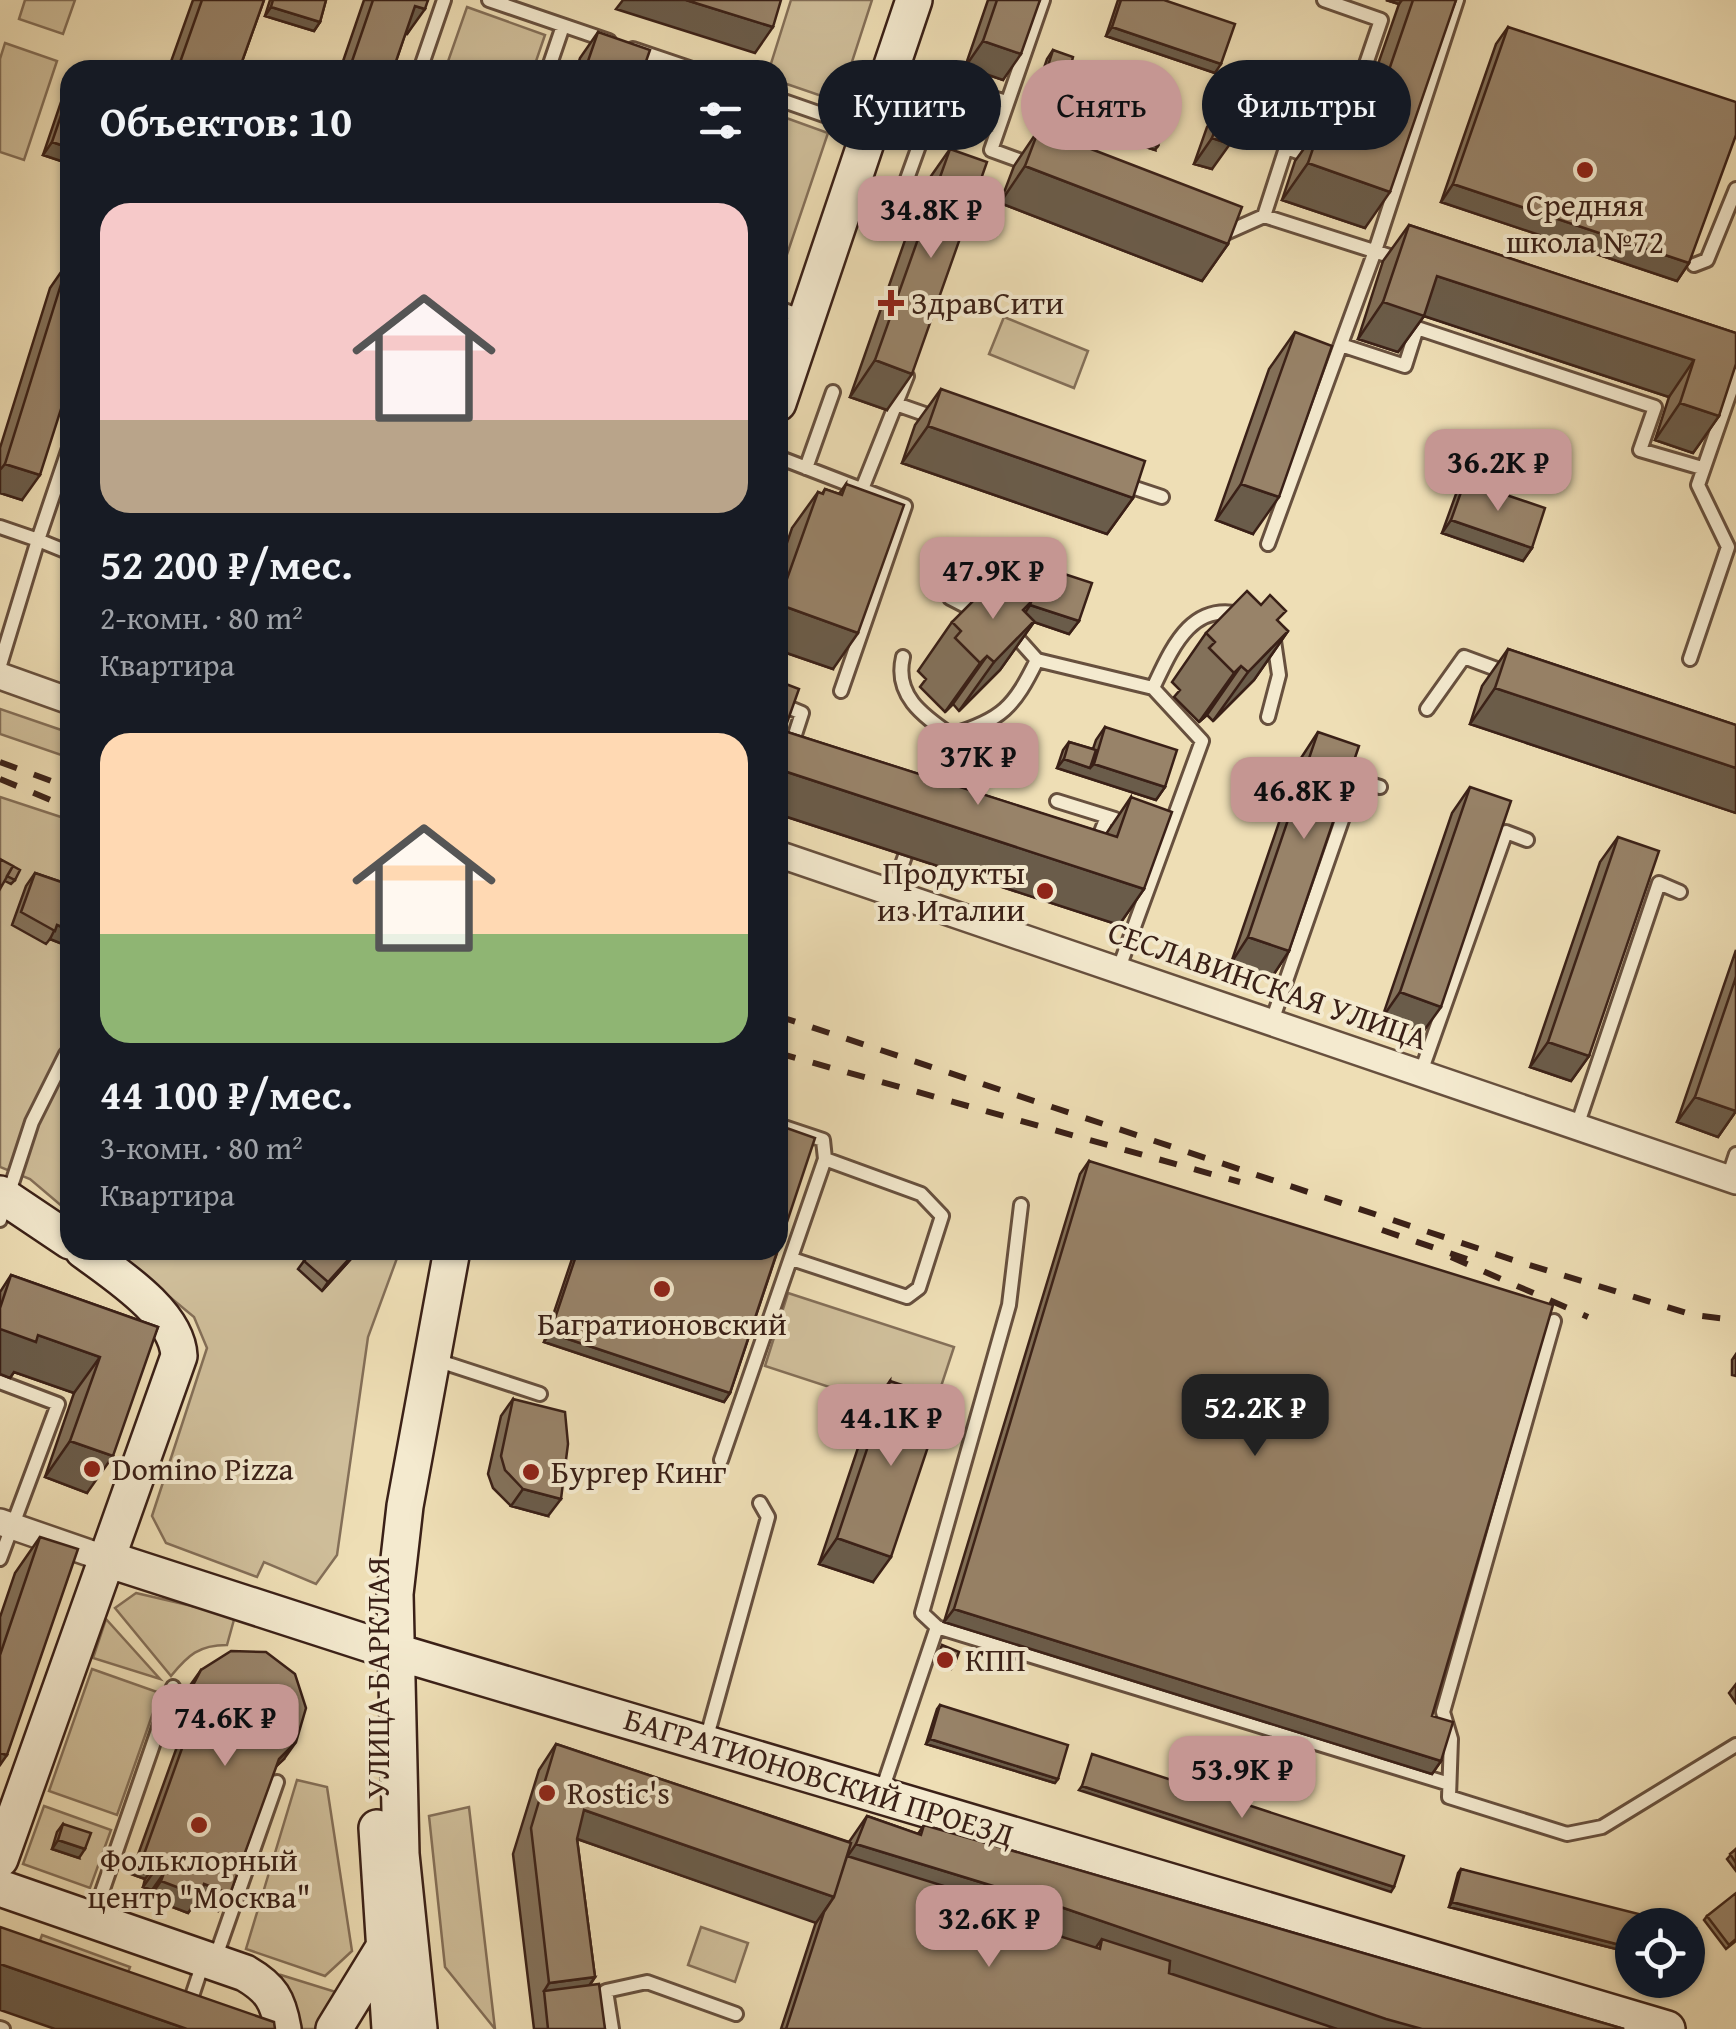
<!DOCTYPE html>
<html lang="ru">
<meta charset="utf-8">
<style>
:root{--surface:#171b24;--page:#242831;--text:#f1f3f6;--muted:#9ea1a6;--accent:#c59692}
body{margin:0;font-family:"Gentium Book Plus",serif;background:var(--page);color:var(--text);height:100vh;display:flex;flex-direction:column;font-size:38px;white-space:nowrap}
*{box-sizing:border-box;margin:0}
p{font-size:32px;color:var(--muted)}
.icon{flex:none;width:55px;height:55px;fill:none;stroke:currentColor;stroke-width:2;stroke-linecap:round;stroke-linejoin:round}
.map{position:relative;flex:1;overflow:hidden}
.drawer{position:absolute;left:60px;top:60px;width:728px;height:1200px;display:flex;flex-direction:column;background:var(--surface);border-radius:30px;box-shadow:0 2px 8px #0004}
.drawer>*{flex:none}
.hud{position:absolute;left:818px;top:60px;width:768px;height:90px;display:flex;gap:20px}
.buttons{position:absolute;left:1615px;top:1908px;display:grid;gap:20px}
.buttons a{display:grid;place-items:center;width:90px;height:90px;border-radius:50%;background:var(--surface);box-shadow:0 2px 8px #0004;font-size:50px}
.price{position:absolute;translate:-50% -85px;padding:0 22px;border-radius:20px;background:var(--accent);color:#111;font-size:32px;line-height:65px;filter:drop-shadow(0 2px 5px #0008)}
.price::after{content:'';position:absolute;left:50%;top:60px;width:30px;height:22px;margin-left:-15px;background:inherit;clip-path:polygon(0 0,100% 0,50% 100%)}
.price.selected{background:#222;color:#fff}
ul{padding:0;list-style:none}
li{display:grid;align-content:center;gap:20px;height:530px;padding:0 40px}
li span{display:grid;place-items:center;height:310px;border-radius:30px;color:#555}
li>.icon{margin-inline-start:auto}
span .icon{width:180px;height:180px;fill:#fffc;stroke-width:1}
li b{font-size:42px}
h2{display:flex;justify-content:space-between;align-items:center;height:120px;padding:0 40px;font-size:42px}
.tag{padding:0 35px;border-radius:45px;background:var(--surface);box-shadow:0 2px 8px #0004;font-size:35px;line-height:90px}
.tag.selected{background:var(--accent);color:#111}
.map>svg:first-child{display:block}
</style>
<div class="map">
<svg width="1736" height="2029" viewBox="0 0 1736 2029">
<rect width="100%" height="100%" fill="#eedeb5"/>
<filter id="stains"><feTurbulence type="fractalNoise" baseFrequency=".002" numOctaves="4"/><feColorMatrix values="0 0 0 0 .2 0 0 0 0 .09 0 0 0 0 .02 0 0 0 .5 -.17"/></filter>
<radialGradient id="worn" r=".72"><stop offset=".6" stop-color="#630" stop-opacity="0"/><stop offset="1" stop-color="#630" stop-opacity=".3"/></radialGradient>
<path fill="#cfbe9a" stroke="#846f58" stroke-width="2.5" d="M25 0H75L63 34 19 19Z
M791 0H872L839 102 778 81V70H769Z
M467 7 545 35 533 70H445Z
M5 43 57 61 24 160 0 152V59Z
M778 115 828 133 778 281Z
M1004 317 1088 351 1074 388 989 354Z
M0 709 70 733V758L0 734Z
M0 797 70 820V1213L30 1179 0 1167Z
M113 1250H400L368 1337 337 1555 316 1584 264 1562 257 1577 166 1543 152 1516 207 1348 194 1317Z
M788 1293 954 1347 930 1420 765 1366Z
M136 1593 235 1616 227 1645C199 1645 188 1655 171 1676L115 1608Z
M106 1619 160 1679 93 1658Z
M92 1669 160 1693 117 1815 49 1791Z
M297 1780 327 1787 352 1951 325 1976 246 1949Z
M44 1806 111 1830 90 1888 23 1864Z
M469 1807 495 2029 445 1967 429 1816Z
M701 1927 748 1943 735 1982 688 1965Z
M42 1935 130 1967 118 2000 30 1968Z
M281 1975 339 1993 320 2029H295Z"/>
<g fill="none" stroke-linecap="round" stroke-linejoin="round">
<defs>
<path id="lane" d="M489 0 609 41
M1324 0 1381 20 1338 146
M633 49 695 70
M896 67 1006 102
M420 70 444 0
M548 70 563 26
M886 91 998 127
M778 99 870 131
M1032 165 991 150 1043 0
M907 179 942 82
M1264 216 1286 148 1316 158
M1219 236 1264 216 1402 260
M1694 265 1707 260 1736 189
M778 308 804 317
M1341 345 1405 366 1417 328 1655 407 1640 450 1702 468
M896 404 936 418
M778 457 905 506 841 691
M806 468 833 392
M1120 483 1162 497
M862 489 907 376
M0 527 38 540 70 445
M1268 544 1375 251 1457 0
M950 598 981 614
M1011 631 1037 660 1153 688 1202 741 1119 968
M903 657C894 695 922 715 951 735 1002 720 1014 707 1037 660
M1690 659 1728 547 1698 485 1736 375
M0 665 38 540 70 553
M1153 688C1172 648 1191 600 1244 615
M778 703 802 713 790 750
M1427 709 1464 657 1510 674
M1268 717 1279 675 1273 634
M1057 801 1115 819
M1095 847 1107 817
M892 893 905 856
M1272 1021 1356 780 1380 787
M1421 1072 1506 832 1527 840
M1577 1126 1659 883 1680 892
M1728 1178 1736 1154
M0 1220 32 1122 66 1054
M792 1259 907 1297 919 1288 942 1216 921 1194 825 1159
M1554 1321 1443 1712 1451 1739 1449 1797 1567 1834 1602 1827 1736 1745
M433 1359 540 1394
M0 1382 58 1404 0 1559
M721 1460 825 1159 823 1140 778 1125
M937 1627 1446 1783
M706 1740 768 1517 760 1503
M881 1793 937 1627 922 1613 1009 1305 1021 1205
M93 1918 173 1687
M215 1959 277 1782
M0 2028 3 2029
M181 2029 204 1960
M612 2029 606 1991 647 1982 736 2014"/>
<path id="street" d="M0 676 70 701
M778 854 1736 1181
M0 1522 104 1558"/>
<path id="secondary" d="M778 403 914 0
M0 1194 70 1241
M104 1558 373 1645 1667 2029
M377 1828 390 2029
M0 1859 179 1356C177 1313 115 1274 83 1250
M0 1888 245 1973C271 1988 278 2000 283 2029
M334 2029 383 1949
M419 2029 401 1854 395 1594 405 1506 452 1250"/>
</defs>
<use href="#lane" stroke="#67503e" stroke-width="18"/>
<use href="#street" stroke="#67503e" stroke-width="30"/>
<use href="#secondary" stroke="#3a2017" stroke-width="40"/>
<use href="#lane" stroke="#f4eacf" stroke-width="12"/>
<use href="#street" stroke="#f4eacf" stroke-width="25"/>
<use href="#secondary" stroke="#f4eacf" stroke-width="35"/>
<path stroke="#3a2017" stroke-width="6" stroke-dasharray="18 18" stroke-linecap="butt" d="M0 762 70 788
M0 779 70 808
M778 1016 1516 1261 1693 1315 1736 1320
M778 1053 1240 1182
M1382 1230 1467 1259
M1451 1257 1588 1317"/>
</g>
<path fill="#83715a" stroke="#3a2017" stroke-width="2.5" d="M193 0H264L239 70H168Z
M270 0H326L320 22 314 31 265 16Z
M364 0H428L407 34H405L393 70H340Z
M988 0H1040L1003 80 965 67Z
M1118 0H1164L1215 73 1106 36Z
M1386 0H1456L1365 228 1282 200 1295 161 1321 125 1353 136 1399 4Z
M1508 27 1689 263 1677 281 1441 202 1496 44Z
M598 32 643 70H576L580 58Z
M1053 50 1072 61 1094 91 1088 100 1039 83 1047 59Z
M70 89V164L43 155 61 102Z
M1125 90 1155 150 1108 135 1122 94Z
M1225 102 1212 169 1194 164 1207 127Z
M1039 129 1228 244 1202 281 1000 203 1014 166Z
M950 149 887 410 850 397 924 186Z
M1409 225 1736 333 1719 416 1693 453 1655 440 1669 397 1424 316 1398 352 1358 339 1383 261Z
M68 262 22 500 0 493V448L50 288Z
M1295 332 1253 534 1216 520 1269 369Z
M941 389 1133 498 1107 534 902 463 915 425Z
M1465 481 1532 548 1523 561 1442 533 1456 494Z
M846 484 833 669 778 650V569L792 528 818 492 822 494 825 489 839 494Z
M1043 567 1079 621 1069 634 1034 622 1000 670 959 711 953 704 945 712 920 687 926 679 918 671 952 622 1006 595 1028 597 1034 580Z
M1278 622 1288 631 1254 680 1213 721 1207 715 1199 722 1174 697 1180 690 1172 682 1206 633Z
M1508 649 1736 725V813L1470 724 1482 686Z
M778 681 784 731 1106 834 1131 797 1144 889 1119 925 778 814Z
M1105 727 1165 787 1156 800 1057 768 1063 750 1069 742 1093 749 1096 740Z
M1318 732 1289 951 1272 977 1231 963 1301 758Z
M1470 787 1423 1032 1382 1018 1452 813Z
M1618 837 1589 1056 1571 1081 1530 1067 1600 862Z
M0 859 15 880 11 884 5 881Z
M35 873 70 885V938L65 945 50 939 46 944 12 925 26 886Z
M1736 950V1111L1718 1137 1677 1122Z
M1089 1161 1432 1716 1441 1761 1432 1774 944 1622 1080 1174Z
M359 1250 322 1291 298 1269 304 1261Z
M575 1250H778L730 1393 724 1402 544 1342Z
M11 1275 158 1327 87 1493 45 1477 74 1393 14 1372 10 1378 0 1374V1292Z
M1736 1354V1376L1732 1375V1360Z
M890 1381 873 1582 819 1564 872 1406Z
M513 1399 548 1516 511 1506 493 1488 488 1474 501 1416Z
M40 1537 0 1765V1617L15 1573Z
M201 1670 284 1759 275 1767 218 1911 195 1903 188 1913 149 1898 152 1890 143 1887 145 1879 131 1874 178 1744V1708L189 1687Z
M1736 1684V1703L1729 1693Z
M940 1705 1055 1783 926 1744 937 1709Z
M556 1744 849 1842 867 1816 918 1834 924 1825 1624 2029H781L816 1922 577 1839 595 1977 590 1985 605 2029H534L513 1854 539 1770Z
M63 1824 79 1858 52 1849 57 1832Z
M1736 1849V1871L1727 1859Z
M1461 1869 1632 1925V1953L1449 1907 1458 1873Z
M1707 1916 1736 1941 1726 1949 1704 1920Z"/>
<path fill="#6a5c4a" stroke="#3a2017" stroke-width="2.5" d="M623 0H686L773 27 755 53 616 9Z
M1386 0H1402L1399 4Z
M415 6 425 9 407 34 397 31Z
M271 7 320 22 314 31 265 16Z
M1112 27 1221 64 1215 73 1106 36Z
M983 41 1021 54 1003 80 965 67Z
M587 64 596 67 594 70H583Z
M1045 75 1094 91 1088 100 1039 83Z
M1112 131 1158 146 1155 150 1108 135Z
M1212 138 1230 144 1212 169 1194 164Z
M52 142 70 148V164L43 155Z
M1308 163 1390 192 1365 228 1282 200Z
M1025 166 1228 244 1202 281 1000 203Z
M1453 184 1689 263 1677 281 1441 202Z
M1437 276 1694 360 1669 397 1424 316 1398 352 1358 339 1383 302Z
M875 360 912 374 887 410 850 397Z
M1680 403 1719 416 1693 453 1655 440Z
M928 426 1133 498 1107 534 902 463Z
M5 464 40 475 22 500 0 493V470Z
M1241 484 1279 497 1253 534 1216 520Z
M1451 520 1532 548 1523 561 1442 533Z
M778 604 858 633 833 669 778 650Z
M1030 605 1079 621 1069 634 1034 622 1000 670 959 711 994 662Z
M1288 631 1254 680 1213 721 1248 672Z
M987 656 953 704 945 712 980 663Z
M1241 666 1207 715 1199 722 1234 673Z
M1495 688 1736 768V813L1470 724Z
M1064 759 1090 768 1094 764 1165 787 1156 800 1057 768Z
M778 769 1144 889 1119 925 778 814Z
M57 925 70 930V938L65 945 50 939Z
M1248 937 1289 951 1272 977 1231 963Z
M1400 992 1441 1007 1423 1032 1382 1018Z
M1548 1042 1589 1056 1571 1081 1530 1067Z
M1695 1097 1736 1111 1718 1137 1677 1122Z
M357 1250H359L322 1291 328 1282Z
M0 1329 38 1335 100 1357 74 1393 14 1372 10 1378 0 1374Z
M550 1333 730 1393 724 1402 544 1342Z
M70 1441 113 1456 87 1493 45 1477Z
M523 1489 561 1499 548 1516 511 1506Z
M837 1538 891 1557 873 1582 819 1564Z
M954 1609 1441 1761 1432 1774 944 1622Z
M937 1658 954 1665 951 1669 934 1662Z
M930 1739 1058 1779 1055 1783 926 1744Z
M296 1742 284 1759 266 1776 279 1759Z
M0 1753 7 1755 0 1765Z
M1082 1786 1394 1887 1391 1892 1079 1790Z
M584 1810 834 1897 816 1923 566 1835Z
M58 1840 85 1849 79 1858 52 1849Z
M856 1844 1052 1904 1422 2029H1324L1100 1949 1102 1939 1094 1950 838 1870Z
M143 1857 158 1862 145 1879 131 1874Z
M155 1870 164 1873 152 1890 143 1887Z
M161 1881 204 1884 230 1894 218 1911 195 1903 188 1913 149 1898Z
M1452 1902 1632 1948V1953L1449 1907Z
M0 1964 187 2029H55L0 2010Z
M595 1977 577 2003 544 1991 549 1983Z"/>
<path fill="#988369" stroke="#3a2017" stroke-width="2.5" d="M202 0H264L239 70H184L178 68Z
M273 0H326L320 22 271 7Z
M373 0H428L425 9 415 6 393 70H349Z
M686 0H781L773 27Z
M997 0H1040L1021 54 983 41Z
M1121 0H1164L1235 24 1221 64 1112 27Z
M1413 0H1456L1390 192 1308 163 1321 125 1365 140Z
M1508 27 1736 102V135L1689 263 1453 184Z
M598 32 650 50 643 70H595L596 67 587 64Z
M1053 50 1073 57 1072 61 1101 71 1094 91 1045 75Z
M70 89V148L52 142Z
M1125 90 1171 105 1158 146 1112 131Z
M1225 102 1242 108 1230 144 1212 138Z
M1039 129 1242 207 1228 244 1025 166Z
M950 149 987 162 912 374 875 360Z
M1409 225 1736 333V364L1719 416 1680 403 1694 360 1437 276 1424 316 1383 302Z
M68 262 70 263V381L40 475 5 464Z
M1295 332 1332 346 1279 497 1241 484Z
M941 389 1145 461 1133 498 928 426Z
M1465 481 1545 508 1532 548 1451 520Z
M846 484 904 505 858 633 778 604 818 492 823 494 825 489 842 495Z
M1043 567 1092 583 1079 621 1030 605Z
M993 581 1006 595 1016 585 1032 601 1023 610 1034 621 994 662 987 656 980 663 955 638 961 631 952 622Z
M1247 591 1261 605 1270 595 1286 611 1277 620 1288 631 1248 672 1241 666 1234 673 1209 648 1215 642 1206 633Z
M1508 649 1736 725V768L1495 688Z
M778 681 799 689 784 731 1117 837 1131 797 1172 812 1144 889 778 769Z
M1105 727 1177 750 1165 787 1094 764Z
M1318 732 1359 746 1289 951 1248 937Z
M1069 742 1096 750 1090 768 1064 759Z
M1470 787 1511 801 1441 1007 1400 992Z
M1618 837 1659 851 1589 1056 1548 1042Z
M0 859 13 866 0 889Z
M2 860 20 870 15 880 7 876 13 866Z
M35 873 70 885V930L57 925 55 931 21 912Z
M1736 977V1111L1695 1097Z
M778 1125 815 1138 730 1393 550 1333 578 1250H778Z
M1089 1161 1553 1305 1432 1716 1453 1722 1441 1761 954 1609Z
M314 1250H357L328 1282 304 1261Z
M11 1275 158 1327 113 1456 70 1441 100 1357 38 1335 36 1342 0 1329V1308Z
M890 1381 944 1399 891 1557 837 1538Z
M513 1399 565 1412 568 1444 561 1499 523 1489 505 1470 501 1456Z
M40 1537 78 1549 7 1755 0 1753V1655Z
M942 1645 959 1652 954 1665 937 1658Z
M231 1651 266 1652 295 1674 306 1708 296 1742 279 1759 230 1894 204 1884 200 1896 161 1881 164 1873 155 1870 158 1862 143 1857 190 1726V1691L201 1670Z
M940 1705 1068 1745 1058 1779 930 1739Z
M556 1744 851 1843 834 1897 584 1810 577 1839 595 1977 549 1983 531 1828Z
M1092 1754 1404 1856 1394 1887 1082 1786Z
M867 1816 921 1835 924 1825 1624 2029H1422L1386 2019 1052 1904 856 1844Z
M63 1824 91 1833 85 1849 58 1840Z
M1736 1849V1863L1730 1854Z
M847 1856 1044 1917 1040 1930 1100 1949 1102 1939 1170 1961 1169 1973 1337 2029H786L824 1912 834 1897Z
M1461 1869 1682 1925H1632V1948L1452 1902Z
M1736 1893V1939L1729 1945 1707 1916Z
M1688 1926 1696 1928 1688 1961Z
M0 1927 274 2022 275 2029H187L0 1964Z
M599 1984 605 2029H548L544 1991Z"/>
<g fill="#8f2418" stroke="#f4eacf" stroke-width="4">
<circle cx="1585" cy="170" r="10"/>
<path d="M886 288h10v10h10v10h-10v10h-10v-10h-10v-10h10z"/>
<circle cx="1045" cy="891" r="10"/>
<circle cx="662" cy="1289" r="10"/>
<circle cx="92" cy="1469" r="10"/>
<circle cx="531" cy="1472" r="10"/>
<circle cx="945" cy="1660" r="10"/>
<circle cx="547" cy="1793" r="10"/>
<circle cx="199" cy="1825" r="10"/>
</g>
<g text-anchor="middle" stroke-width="8" stroke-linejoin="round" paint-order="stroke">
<g font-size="32" fill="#3a2017" stroke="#f4eacf" text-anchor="start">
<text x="1585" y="216" text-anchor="middle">Средняя<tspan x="1585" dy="37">школа №72</tspan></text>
<text x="911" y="314">ЗдравСити</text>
<text x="1025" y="884" text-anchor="end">Продукты<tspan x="1025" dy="37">из Италии</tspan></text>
<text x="662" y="1335" text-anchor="middle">Багратионовский</text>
<text x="112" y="1480">Domino Pizza</text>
<text x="551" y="1483">Бургер Кинг</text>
<text x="965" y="1671">КПП</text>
<text x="567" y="1804">Rostic's</text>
<text x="199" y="1871" text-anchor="middle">Фольклорный<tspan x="199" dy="37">центр "Москва"</tspan></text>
</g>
<g font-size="32" fill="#3a2017" stroke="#f4eacf">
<text transform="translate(1268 985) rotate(19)" y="11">СЕСЛАВИНСКАЯ УЛИЦА</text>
<text transform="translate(378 1678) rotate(-90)" y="11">УЛИЦА БАРКЛАЯ</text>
<text transform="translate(819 1777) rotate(17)" y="11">БАГРАТИОНОВСКИЙ ПРОЕЗД</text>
</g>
</g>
<rect width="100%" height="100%" filter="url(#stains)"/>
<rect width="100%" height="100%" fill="url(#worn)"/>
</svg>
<div class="buttons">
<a><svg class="icon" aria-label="locate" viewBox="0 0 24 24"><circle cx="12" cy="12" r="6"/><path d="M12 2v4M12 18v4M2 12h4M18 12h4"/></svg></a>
</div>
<b class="price" style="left:931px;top:261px">34.8K ₽</b>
<b class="price" style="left:1498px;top:514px">36.2K ₽</b>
<b class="price" style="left:993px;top:622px">47.9K ₽</b>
<b class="price" style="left:978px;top:808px">37K ₽</b>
<b class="price" style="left:1304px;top:842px">46.8K ₽</b>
<b class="price selected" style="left:1255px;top:1459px">52.2K ₽</b>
<b class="price" style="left:891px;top:1469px">44.1K ₽</b>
<b class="price" style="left:225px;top:1769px">74.6K ₽</b>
<b class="price" style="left:1242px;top:1821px">53.9K ₽</b>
<b class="price" style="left:989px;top:1970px">32.6K ₽</b>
<div class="hud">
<a class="tag">Купить</a>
<a class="tag selected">Снять</a>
<a class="tag">Фильтры</a>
</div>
<section class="drawer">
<h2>Объектов: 10<svg class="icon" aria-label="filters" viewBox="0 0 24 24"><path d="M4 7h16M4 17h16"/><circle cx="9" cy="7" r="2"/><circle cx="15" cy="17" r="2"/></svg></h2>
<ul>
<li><span style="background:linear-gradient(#f6c9c9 70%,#b9a48a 0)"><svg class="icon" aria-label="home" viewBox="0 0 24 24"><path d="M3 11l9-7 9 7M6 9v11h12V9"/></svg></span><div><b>52 200 ₽/мес.</b><p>2-комн. · 80 m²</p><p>Квартира</p></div></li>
<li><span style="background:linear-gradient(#ffd9b3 65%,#8fb573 0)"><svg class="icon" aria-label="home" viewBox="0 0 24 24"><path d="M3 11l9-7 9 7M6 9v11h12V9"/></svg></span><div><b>44 100 ₽/мес.</b><p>3-комн. · 80 m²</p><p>Квартира</p></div></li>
</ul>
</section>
</div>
